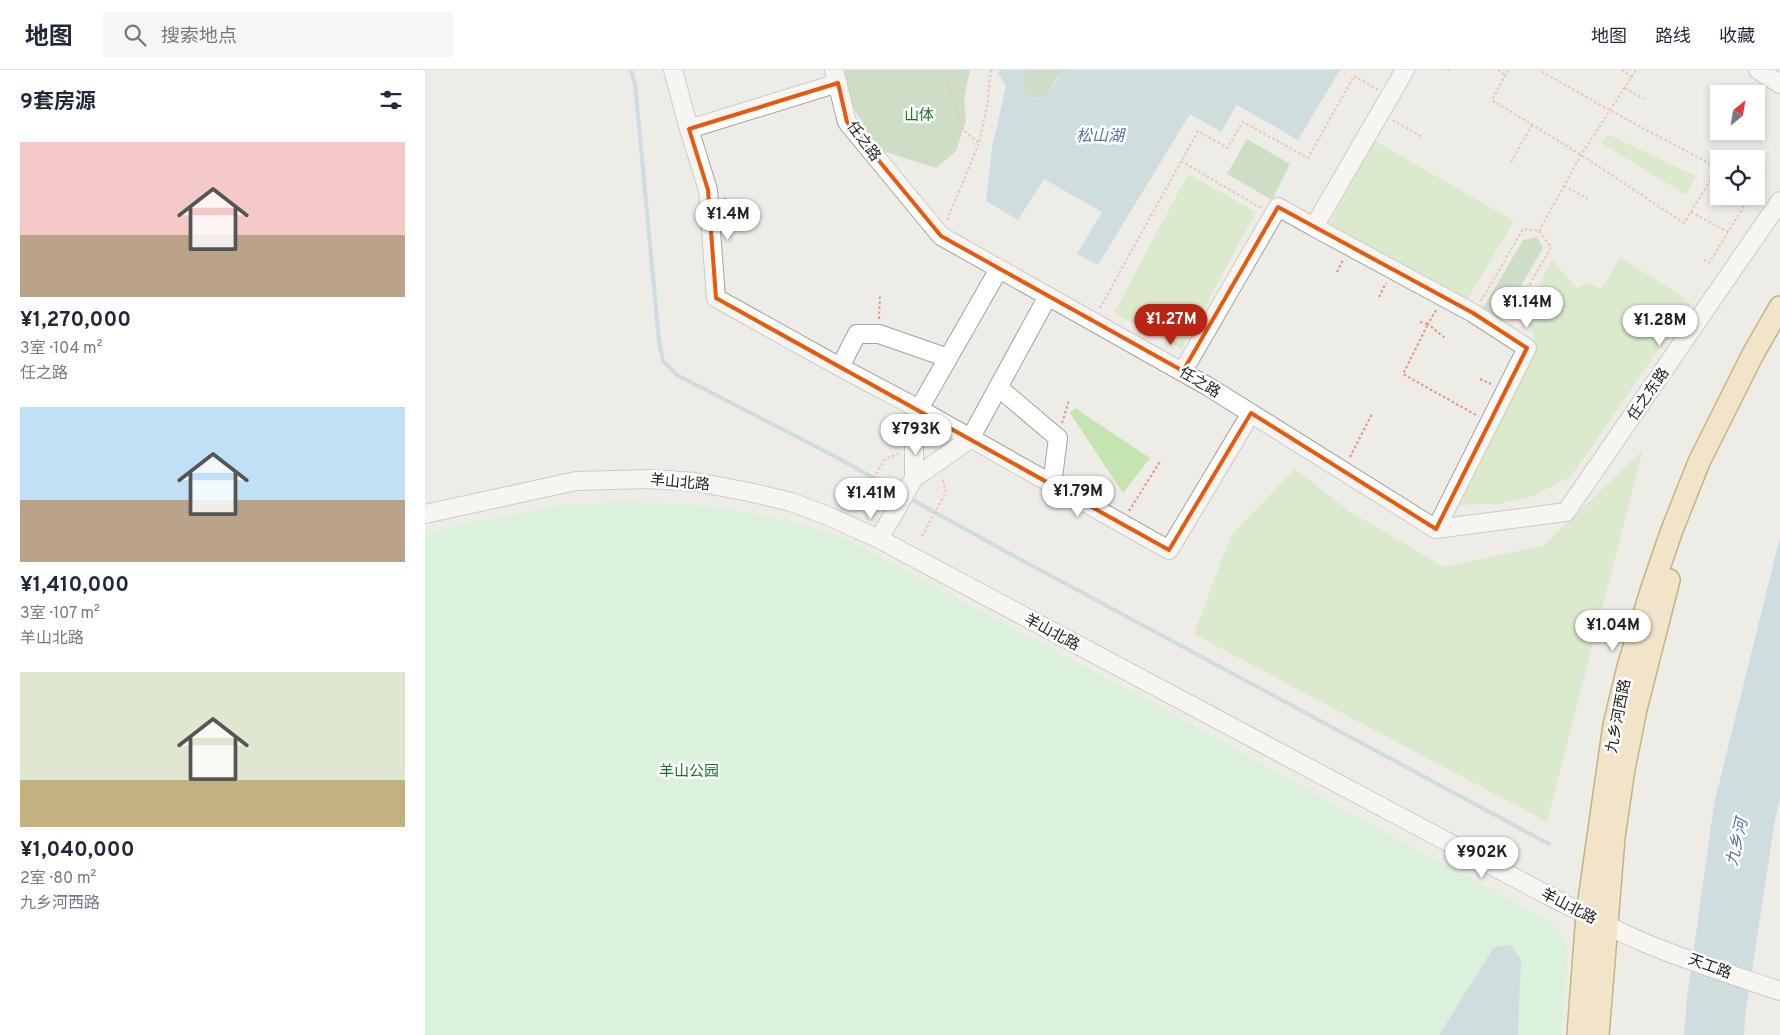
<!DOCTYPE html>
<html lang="zh">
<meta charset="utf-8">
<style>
:root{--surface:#fff;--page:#f6f6f7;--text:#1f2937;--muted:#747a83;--line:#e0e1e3;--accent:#bb2312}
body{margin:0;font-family:Overpass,"Noto Sans SC",sans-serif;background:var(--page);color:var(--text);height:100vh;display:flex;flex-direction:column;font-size:19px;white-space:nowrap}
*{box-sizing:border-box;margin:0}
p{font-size:16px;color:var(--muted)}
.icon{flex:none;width:28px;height:28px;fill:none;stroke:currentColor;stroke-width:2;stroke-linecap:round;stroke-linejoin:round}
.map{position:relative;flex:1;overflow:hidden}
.drawer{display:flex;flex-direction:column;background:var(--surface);width:425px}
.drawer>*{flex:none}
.needle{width:32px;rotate:30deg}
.buttons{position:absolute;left:1285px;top:15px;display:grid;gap:10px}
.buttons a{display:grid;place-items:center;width:55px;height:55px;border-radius:0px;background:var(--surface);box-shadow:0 2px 8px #0003;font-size:25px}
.price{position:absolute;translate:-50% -42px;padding:0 11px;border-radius:18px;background:#fff;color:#222;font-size:16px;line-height:32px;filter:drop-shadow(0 1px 2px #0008)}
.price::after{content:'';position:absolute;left:50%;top:30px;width:15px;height:11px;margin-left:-8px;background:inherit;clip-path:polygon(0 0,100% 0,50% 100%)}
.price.selected{background:var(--accent);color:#fff}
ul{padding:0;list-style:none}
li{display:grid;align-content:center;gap:10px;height:265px;padding:0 20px}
li span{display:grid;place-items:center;height:155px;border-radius:0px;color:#555}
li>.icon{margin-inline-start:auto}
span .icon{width:90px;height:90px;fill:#fffc;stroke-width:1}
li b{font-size:21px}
h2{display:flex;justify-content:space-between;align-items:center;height:60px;padding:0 20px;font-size:21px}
header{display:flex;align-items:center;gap:30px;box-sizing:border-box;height:70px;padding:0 25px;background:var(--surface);border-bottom:1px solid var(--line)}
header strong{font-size:24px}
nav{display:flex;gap:28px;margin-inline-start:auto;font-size:18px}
.search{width:350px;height:45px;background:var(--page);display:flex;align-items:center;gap:12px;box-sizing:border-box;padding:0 18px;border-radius:0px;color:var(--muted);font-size:19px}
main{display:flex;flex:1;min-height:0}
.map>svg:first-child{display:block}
</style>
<header>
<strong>地图</strong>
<div class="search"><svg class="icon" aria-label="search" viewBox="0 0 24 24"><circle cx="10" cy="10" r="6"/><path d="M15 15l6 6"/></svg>搜索地点</div>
<nav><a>地图</a><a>路线</a><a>收藏</a></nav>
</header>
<main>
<section class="drawer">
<h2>9套房源<svg class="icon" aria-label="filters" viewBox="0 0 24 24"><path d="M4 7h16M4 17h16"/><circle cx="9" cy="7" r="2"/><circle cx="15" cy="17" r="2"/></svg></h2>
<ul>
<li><span style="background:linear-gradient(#f6c9c9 60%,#b9a48a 0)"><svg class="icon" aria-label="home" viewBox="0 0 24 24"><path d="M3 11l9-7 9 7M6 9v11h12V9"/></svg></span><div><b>¥1,270,000</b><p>3室 · 104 m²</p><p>任之路</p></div></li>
<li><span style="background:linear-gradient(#bfe0f5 60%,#b9a48a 0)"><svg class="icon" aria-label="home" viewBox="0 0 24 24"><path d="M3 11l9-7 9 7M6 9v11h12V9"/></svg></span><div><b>¥1,410,000</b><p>3室 · 107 m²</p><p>羊山北路</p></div></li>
<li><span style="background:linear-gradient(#dfe7d0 70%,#c2b280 0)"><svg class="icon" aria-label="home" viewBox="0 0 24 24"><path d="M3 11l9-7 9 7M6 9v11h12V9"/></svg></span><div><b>¥1,040,000</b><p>2室 · 80 m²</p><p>九乡河西路</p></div></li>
</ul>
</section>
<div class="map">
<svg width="1355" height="965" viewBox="0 0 1355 965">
<rect width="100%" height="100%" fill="#eeece6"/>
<path fill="#c4e4b0" d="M1182 64 1271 106 1261 125 1176 73Z
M948 70 1089 151 1041 232 904 154Z
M763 104 831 142 757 279 689 243Z
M1195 187 1255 225 1266 234 1258 243 1175 365 1145 407 1106 427 1074 434 1031 435 1110 271 1107 260 1098 246 1127 190 1152 218 1162 213 1177 219Z
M650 338 725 388 698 423 645 343Z
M1218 380 1122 752 769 564 806 465 870 399 924 441 1019 497 1118 476Z"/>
<path fill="#a6ca9e" d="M419 0H545L539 28 541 51 531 81 511 98 454 80 424 31Z
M603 0H635V2L624 22 616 29 608 27 600 22 598 7Z
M822 69 865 94 847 130 802 104Z
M1112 167 1118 178 1078 247 1067 248 1057 240 1098 170Z"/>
<path fill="#c6f5cf" d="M190 432C215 432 241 432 267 435 321 440 376 451 427 472L733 636 957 761 1127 852C1137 863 1142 871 1143 886L1136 965H0V465L33 455 132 436Z"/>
<path fill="#aac9d8" d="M575 0H603L598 7 600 22 608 27 616 29C625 22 633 11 635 0H915L873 70 812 35 796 62 765 44 673 195 652 184 677 142 619 109 593 150 561 131 567 78 581 16 573 3Z
M1355 467V727L1349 756 1320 947 1319 965H1259L1262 929 1289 734Z
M1085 875 1096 889 1093 965H1014L1069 877Z"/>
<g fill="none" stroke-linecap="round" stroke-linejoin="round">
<path stroke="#aac9d8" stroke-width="4" d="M206 0 210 14 234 271 238 291 252 305 411 387 476 423
M484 428 580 481 1124 774"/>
<defs>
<path id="minor" d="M248 0 264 59 283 120 291 228 415 297 494 339 744 480 826 343
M409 0 422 52 516 166 784 317 1011 459 1141 442 1355 131
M1333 0 1355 14
M264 59 413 13
M889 157 1048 243 1102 278 1011 459
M415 297 432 264H454L523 288
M758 301 853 137 889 157 980 0
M573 317 633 368 627 415
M489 408V378L494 339 574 199
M0 444 151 411 225 409 271 412 324 422 366 432 403 446 454 469 1124 826C1154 841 1183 857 1213 870 1259 890 1308 905 1355 921
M454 469 489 408 545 369 623 226"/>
<path id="major" d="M1153 965 1162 844 1189 655 1203 597 1226 521 1247 460 1274 392 1328 284 1355 237
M1173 965 1189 767 1199 699 1211 639 1244 510"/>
</defs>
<use href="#minor" stroke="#a2a2a2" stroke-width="20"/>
<use href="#major" stroke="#8c6f0d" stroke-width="24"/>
<path stroke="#ed9078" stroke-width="2" stroke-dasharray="2.5 2.5" stroke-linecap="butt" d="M519 0 538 60 554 73
M1022 0H1025
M1073 0 1080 5
M1083 0 1067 30 1156 85 1259 153 1293 98 1186 41 1114 0
M1197 0 1207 7
M1200 18 1219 29
M968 50 997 67
M756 91 836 138
M1086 92 1107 55
M1289 103 1294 106
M1139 116 1163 129
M1331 116 1341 100 1333 95
M299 128 329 145
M1266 142 1303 162
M522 150 554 73 562 36 566 0
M1114 161 1156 85 1211 0
M1279 190 1284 193 1325 126
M912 202 918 190
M954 227 961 213
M1056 231 1098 159 1114 161 1126 177 1085 249
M675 238 773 61 802 78 818 52 883 88 929 6 953 20
M1011 240 1003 254 1020 268
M454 249 455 224
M995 252 1003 254 978 304 1051 345
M1055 309 1066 314
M637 353 644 330
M925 387 947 344
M436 430 460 389 475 383
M704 441 736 390
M497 466 521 422 517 407"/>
<use href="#minor" stroke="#fff" stroke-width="18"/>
<use href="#major" stroke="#f4daa5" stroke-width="21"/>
</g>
<path d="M0 0H1355V965H0ZM413 13 422 52 516 166 758 301 853 137 1048 243 1102 278 1011 459 826 343 744 480 291 228 283 120 264 59Z" fill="#eeece6" fill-opacity=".55" fill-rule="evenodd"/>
<path fill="none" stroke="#e8590c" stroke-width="4" stroke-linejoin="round" d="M413 13 422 52 516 166 758 301 853 137 1048 243 1102 278 1011 459 826 343 744 480 291 228 283 120 264 59Z"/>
<g text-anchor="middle" stroke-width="5" stroke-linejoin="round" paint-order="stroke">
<g font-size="15" fill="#157427" stroke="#fff">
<text x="494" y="50">山体</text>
<text x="264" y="706">羊山公园</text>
</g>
<g font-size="15" fill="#1e1e1e" stroke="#fff">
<text transform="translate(439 71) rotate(53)" y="5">任之路</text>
<text transform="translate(775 312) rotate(31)" y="5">任之路</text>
<text transform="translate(1223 324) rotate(-55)" y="5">任之东路</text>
<text transform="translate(255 412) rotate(5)" y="5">羊山北路</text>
<text transform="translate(627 562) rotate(28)" y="5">羊山北路</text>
<text transform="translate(1193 646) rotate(-79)" y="5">九乡河西路</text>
<text transform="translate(1144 836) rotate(27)" y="5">羊山北路</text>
<text transform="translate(1285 896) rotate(20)" y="5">天工路</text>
</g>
<g font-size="16" font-style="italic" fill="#5374a6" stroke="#fff">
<text x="675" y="71">松山湖</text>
<text transform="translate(1311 772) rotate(-77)" y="6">九乡河</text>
</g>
</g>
</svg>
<div class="buttons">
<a><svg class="needle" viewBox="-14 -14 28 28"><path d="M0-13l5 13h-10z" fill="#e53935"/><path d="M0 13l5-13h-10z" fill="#747a83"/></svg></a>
<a><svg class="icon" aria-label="locate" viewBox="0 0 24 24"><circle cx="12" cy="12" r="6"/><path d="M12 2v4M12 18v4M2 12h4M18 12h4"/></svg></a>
</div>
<b class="price" style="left:303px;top:171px">¥1.4M</b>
<b class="price" style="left:1102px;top:259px">¥1.14M</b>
<b class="price selected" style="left:746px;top:276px">¥1.27M</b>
<b class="price" style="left:1235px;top:277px">¥1.28M</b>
<b class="price" style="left:491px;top:386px">¥793K</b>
<b class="price" style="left:653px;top:448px">¥1.79M</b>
<b class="price" style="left:446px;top:450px">¥1.41M</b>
<b class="price" style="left:1188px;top:582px">¥1.04M</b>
<b class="price" style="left:1057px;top:809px">¥902K</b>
</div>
</main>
